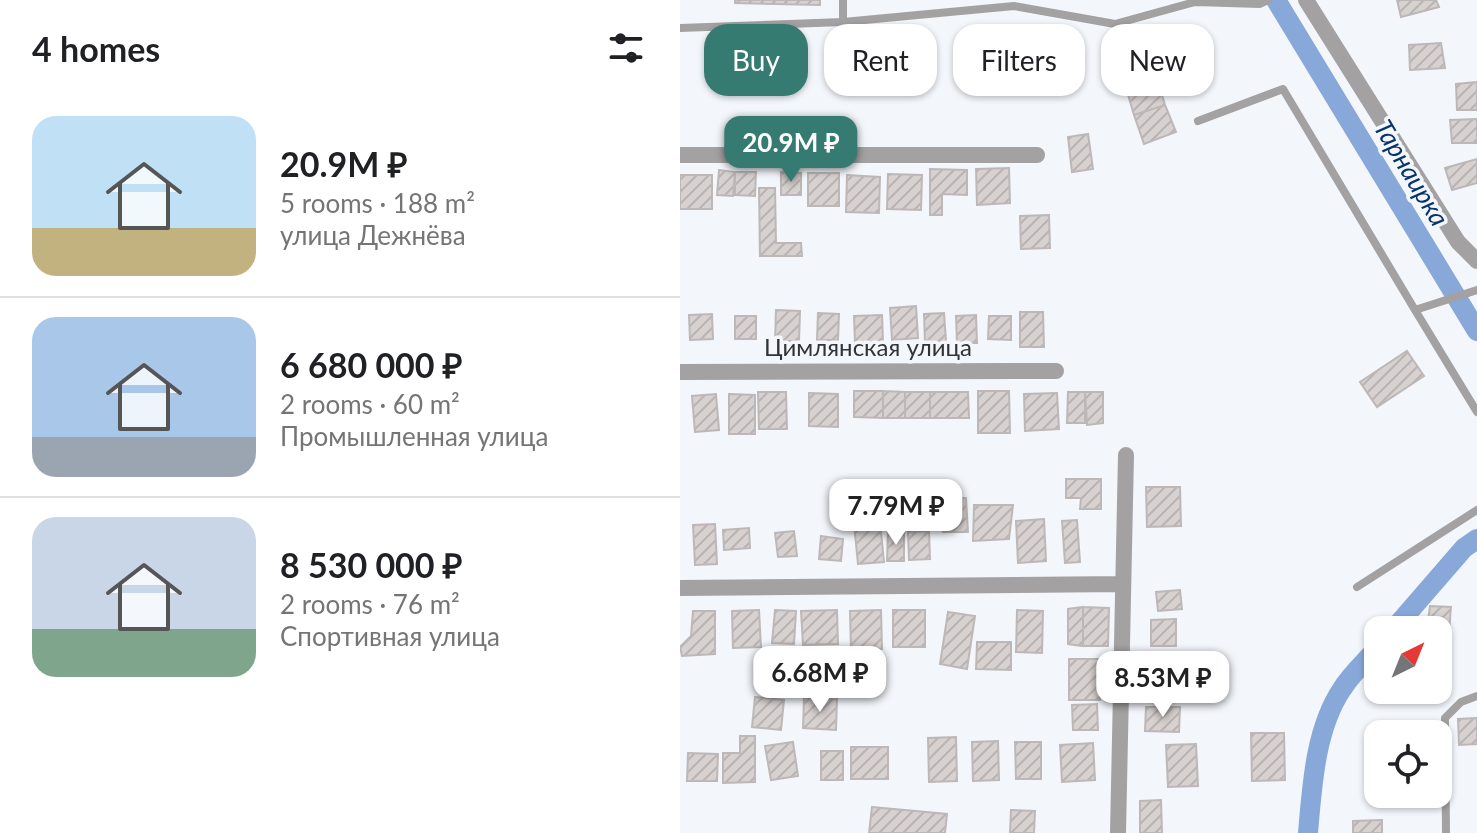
<!DOCTYPE html>
<meta charset="utf-8">
<style>
:root{--surface:#fff;--page:#f2f2f2;--text:#202124;--muted:#757577;--line:#e0e0e0;--accent:#367b71}
body{margin:0;font-family:Lato,sans-serif;background:var(--page);color:var(--text);height:100vh;display:flex;flex-direction:column;font-size:30px;white-space:nowrap}
*{box-sizing:border-box;margin:0}
p{font-size:26px;color:var(--muted)}
.icon{flex:none;width:44px;height:44px;fill:none;stroke:currentColor;stroke-width:2;stroke-linecap:round;stroke-linejoin:round}
.map{position:relative;flex:1;overflow:hidden}
.sheet{display:flex;flex-direction:column;background:var(--surface);width:680px}
.sheet>*{flex:none}
.top-card{position:absolute;left:24px;top:24px;width:652px;height:72px;display:flex;gap:16px}
.needle{width:52px;rotate:43deg}
.tools{position:absolute;left:684px;top:616px;display:grid;gap:16px}
.tools a{display:grid;place-items:center;width:88px;height:88px;border-radius:16px;background:var(--surface);box-shadow:0 2px 6px #0004;font-size:40px}
.price{position:absolute;translate:-50% -68px;padding:0 18px;border-radius:16px;background:#fff;color:#222;font-size:26px;line-height:52px;filter:drop-shadow(0 2px 4px #0008)}
.price::after{content:'';position:absolute;left:50%;top:48px;width:24px;height:18px;margin-left:-12px;background:inherit;clip-path:polygon(0 0,100% 0,50% 100%)}
.price.active{background:var(--accent);color:#fff}
ul{padding:0;list-style:none}
li{display:flex;align-items:center;gap:24px;height:200px;padding:0 32px}
li+li{border-top:2px solid var(--line)}
li span{display:grid;place-items:center;flex:none;width:224px;height:160px;border-radius:24px;color:#555}
li>.icon{margin-inline-start:auto}
span .icon{width:96px;height:96px;fill:#fffc;stroke-width:1}
li b{font-size:34px}
h2{display:flex;justify-content:space-between;align-items:center;height:96px;padding:0 32px;font-size:34px}
.chip{padding:0 28px;border-radius:24px;background:var(--surface);box-shadow:0 2px 6px #0004;font-size:28px;line-height:72px}
.chip.active{background:var(--accent);color:#fff}
main{display:flex;flex:1;min-height:0}
.map>svg:first-child{display:block}
</style>
<main>
<section class="sheet">
<h2>4 homes<svg class="icon" aria-label="filters" viewBox="0 0 24 24"><path d="M4 7h16M4 17h16"/><circle cx="9" cy="7" r="2"/><circle cx="15" cy="17" r="2"/></svg></h2>
<ul>
<li><span style="background:linear-gradient(#bfe0f5 70%,#c2b280 0)"><svg class="icon" aria-label="home" viewBox="0 0 24 24"><path d="M3 11l9-7 9 7M6 9v11h12V9"/></svg></span><div><b>20.9M ₽</b><p>5 rooms · 188 m²</p><p>улица Дежнёва</p></div></li>
<li><span style="background:linear-gradient(#a9c7e8 75%,#9aa5b1 0)"><svg class="icon" aria-label="home" viewBox="0 0 24 24"><path d="M3 11l9-7 9 7M6 9v11h12V9"/></svg></span><div><b>6 680 000 ₽</b><p>2 rooms · 60 m²</p><p>Промышленная улица</p></div></li>
<li><span style="background:linear-gradient(#c9d6e8 70%,#7fa58c 0)"><svg class="icon" aria-label="home" viewBox="0 0 24 24"><path d="M3 11l9-7 9 7M6 9v11h12V9"/></svg></span><div><b>8 530 000 ₽</b><p>2 rooms · 76 m²</p><p>Спортивная улица</p></div></li>
</ul>
</section>
<div class="map">
<svg width="797" height="833" viewBox="0 0 797 833">
<defs>
<pattern id="building-hatch" width="6" height="6" patternUnits="userSpaceOnUse" patternTransform="scale(2)"><rect width="6" height="6" fill="#d7d1d0"/><path d="M-1 1l2-2M0 6l6-6M5 7l2-2" fill="none" stroke="#b9b4b3"/></pattern>
</defs>
<rect width="100%" height="100%" fill="#f3f6fb"/>
<g fill="none" stroke-linecap="round" stroke-linejoin="round">
<path stroke="#87a8d8" stroke-width="20" d="M596 0 797 331
M713 630 784 548 797 539
M628 833C632 787 635 729 662 689 671 674 686 661 698 647"/>
</g>
<path fill="url(#building-hatch)" stroke="#bdb8b7" stroke-width="2" d="M55 0H140V5L55 3Z
M717 0H756L759 7 721 17Z
M761 43 765 68 730 70 729 45Z
M477 78 485 105 454 115 446 88Z
M797 82V110H777L776 84Z
M485 105 496 132 464 144 454 115Z
M797 119V143H772L770 120Z
M408 134 413 169 392 172 388 137Z
M797 159V183L772 190 765 168Z
M329 168 330 203 297 205 296 169Z
M250 169 287 170V195L262 194V215H250Z
M39 170 55 172 53 196 37 195Z
M55 172H76L75 196 55 195Z
M101 172 121 173V195H101Z
M128 173H159V206H128Z
M208 174 242 175 241 210 207 209Z
M0 175H32V209H0Z
M167 175 200 177 199 213 166 212Z
M79 188H95L96 243H121L122 256H80Z
M369 215 370 248 341 249 340 216Z
M236 306 238 338 212 340 210 308Z
M96 310 120 311 119 341H95Z
M340 312H363L364 347H340Z
M138 313 159 314 158 340H137Z
M264 313 266 341 245 342 244 314Z
M32 314 33 339 10 340 9 315Z
M202 315 203 342 175 343 174 316Z
M296 315 297 343H277L276 316Z
M55 316H76V339H55Z
M309 316H331V340L308 339Z
M727 351 744 376 697 407 680 382Z
M174 391H203V418L174 417Z
M203 391 225 392V418H203Z
M298 391H329L330 433H298Z
M78 392H106L107 429H79Z
M225 392H250V418H225Z
M250 392H288L289 418H250Z
M388 392H405V423H387Z
M405 392H423V423L407 425Z
M129 393 158 394V427L129 426Z
M377 393 379 429 345 431 344 394Z
M36 394 39 430 15 432 12 396Z
M49 394 75 395V434H49Z
M386 479H421V509H400L401 498H386Z
M466 487H500L501 526 467 527Z
M286 498 288 532H263L261 499Z
M294 505H333L329 539 293 541Z
M364 519 366 561 338 563 336 521Z
M397 520 400 562 385 563 382 521Z
M200 522 204 562 178 564 174 524Z
M35 524 37 564 15 565 13 525Z
M69 528 70 548 44 550 43 530Z
M114 531 117 556 98 557 95 533Z
M249 531 250 559 229 560 228 532Z
M208 532 224 533V561H207Z
M141 536 163 539 161 561 139 559Z
M500 590 502 609 478 611 476 592Z
M750 606 771 607 768 644 758 643V630H727V619L748 621Z
M403 607V646L388 644V609Z
M403 607 429 608 428 646H403Z
M79 610 81 647 53 648 52 611Z
M95 610 116 611 114 644 92 643Z
M157 610 158 644 123 645 121 611Z
M201 610 202 649 171 650 170 611Z
M213 610H245V647H213Z
M337 610 363 611 362 653 336 652Z
M13 611H35V654L2 656 0 647 11 636Z
M268 612 295 616 287 669 260 664Z
M496 619V646H471V620Z
M297 642H331V670L296 669Z
M389 659H420V700H389Z
M470 668H500V699L471 700Z
M75 697 104 700 101 730 72 727Z
M124 698 157 699 156 730 123 728Z
M417 704 418 730H393L392 705Z
M466 707H500L499 732 465 731Z
M797 718V744L779 745 778 719Z
M571 733H604L605 780 572 781Z
M60 736H75V782L43 783V753H60Z
M276 737 277 781 249 782 248 738Z
M318 741 319 780 293 781 292 742Z
M113 742 118 776 91 780 85 746Z
M335 742H361V779H336Z
M413 743 415 780 382 782 380 745Z
M516 744 518 786 488 787 486 745Z
M171 747H208V779H171Z
M141 751H163V780H141Z
M8 753 38 754 37 781H7Z
M481 800 482 833H460V801Z
M192 807 267 814 265 833H189Z
M331 810 355 811 354 833H330Z
M702 820V833H673V821Z"/>
<g fill="none" stroke-linecap="round" stroke-linejoin="round">
<path stroke="#a4a1a2" stroke-width="8" d="M163 0V22
M0 28 163 22 334 6 435 24 515 2 580 4 588 0
M518 121 603 89 735 310 797 290
M735 310 797 412
M677 587 797 510
M766 833 765 718 781 702 797 696"/>
<path stroke="#a4a1a2" stroke-width="16" d="M626 0 778 242 797 261
M0 155H357
M0 372 376 371
M0 588 442 584
M438 833 446 455"/>
</g>
<g text-anchor="middle" stroke-width="7" stroke-linejoin="round" paint-order="stroke">
<g font-size="24" fill="#313334" stroke="#f3f6fb">
<text x="188" y="356">Цимлянская улица</text>
</g>
<g font-size="26" font-style="italic" fill="#08346c" stroke="#f3f6fb">
<text transform="translate(731 173) rotate(59)" y="9">Тарнаирка</text>
</g>
</g>
</svg>
<div class="tools">
<a><svg class="needle" viewBox="-14 -14 28 28"><path d="M0-13l5 13h-10z" fill="#e53935"/><path d="M0 13l5-13h-10z" fill="#757577"/></svg></a>
<a><svg class="icon" aria-label="locate" viewBox="0 0 24 24"><circle cx="12" cy="12" r="6"/><path d="M12 2v4M12 18v4M2 12h4M18 12h4"/></svg></a>
</div>
<b class="price active" style="left:111px;top:184px">20.9M ₽</b>
<b class="price" style="left:216px;top:547px">7.79M ₽</b>
<b class="price" style="left:140px;top:714px">6.68M ₽</b>
<b class="price" style="left:483px;top:719px">8.53M ₽</b>
<div class="top-card">
<a class="chip active">Buy</a>
<a class="chip">Rent</a>
<a class="chip">Filters</a>
<a class="chip">New</a>
</div>
</div>
</main>
